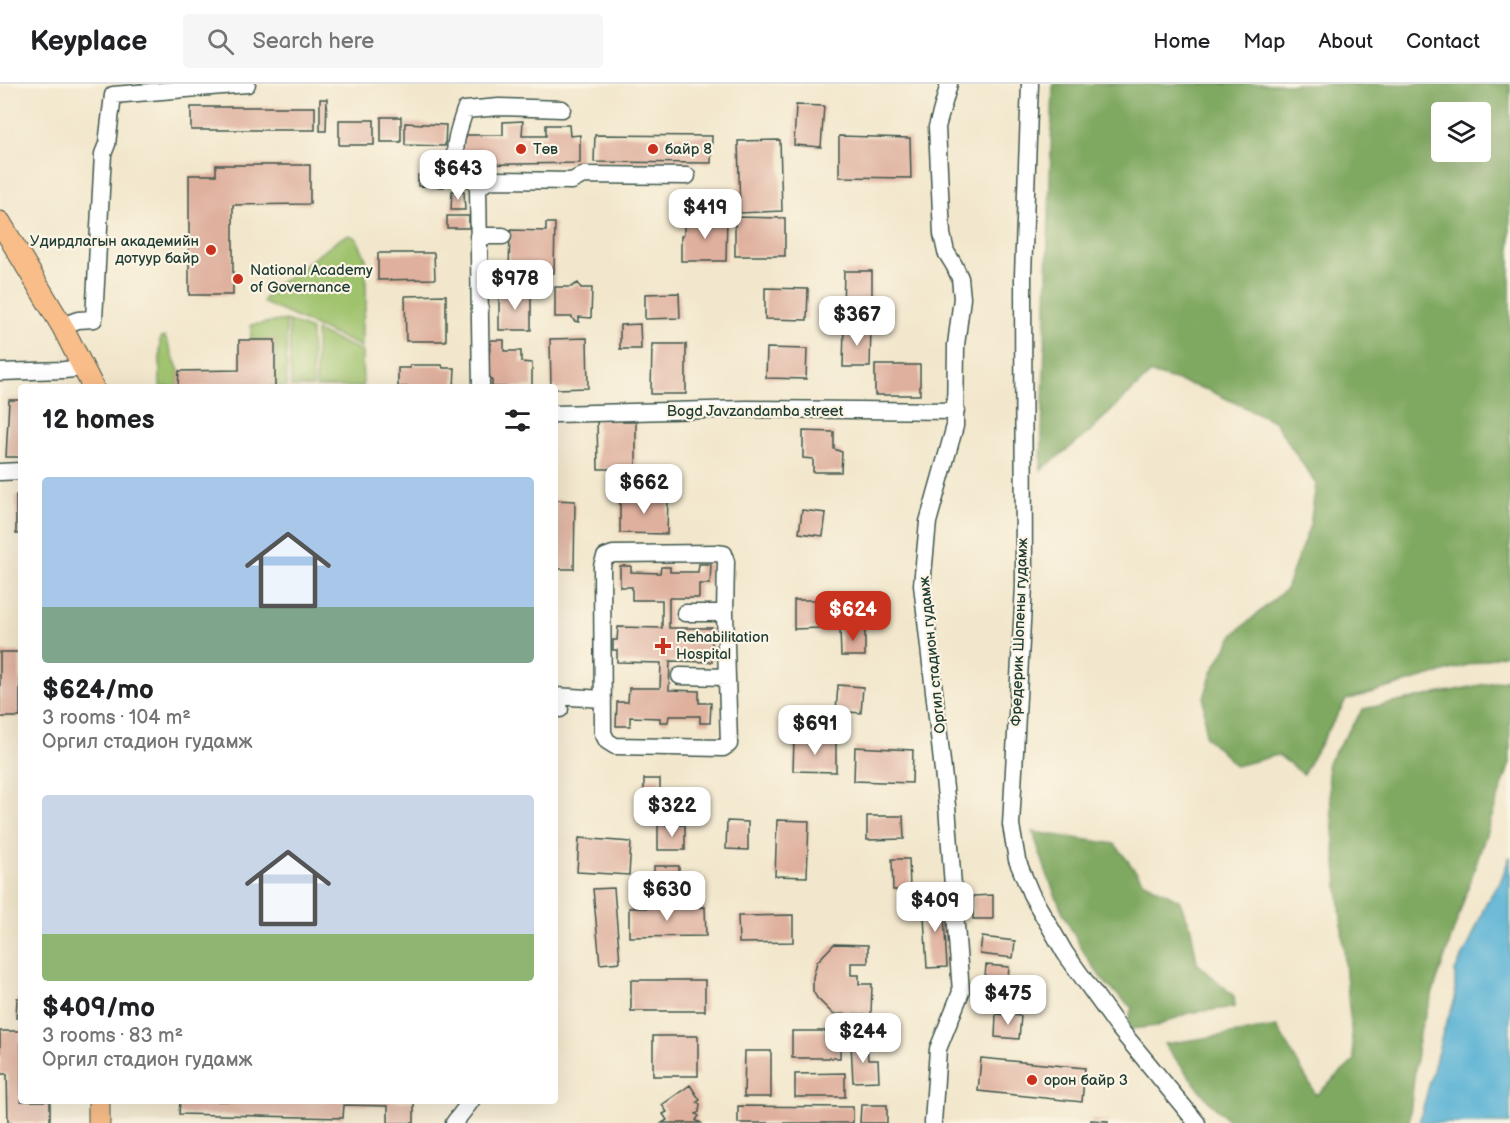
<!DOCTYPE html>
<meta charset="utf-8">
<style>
:root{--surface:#fff;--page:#f6f6f6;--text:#202124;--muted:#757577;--line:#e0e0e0;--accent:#c8321e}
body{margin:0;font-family:"Balsamiq Sans",sans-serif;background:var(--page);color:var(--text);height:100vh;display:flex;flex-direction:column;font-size:22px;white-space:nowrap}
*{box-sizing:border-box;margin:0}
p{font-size:20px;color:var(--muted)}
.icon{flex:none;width:33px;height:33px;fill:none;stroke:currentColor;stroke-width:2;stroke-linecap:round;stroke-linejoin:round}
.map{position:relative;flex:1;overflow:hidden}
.details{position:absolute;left:18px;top:300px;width:540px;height:720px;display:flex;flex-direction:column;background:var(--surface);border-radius:6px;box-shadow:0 6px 24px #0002}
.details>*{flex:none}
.fabs{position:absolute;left:1431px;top:18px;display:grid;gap:12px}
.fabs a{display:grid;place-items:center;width:60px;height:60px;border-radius:6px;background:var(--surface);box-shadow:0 6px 24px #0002;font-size:30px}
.price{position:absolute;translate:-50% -51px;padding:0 14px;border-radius:12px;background:#fff;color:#222;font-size:20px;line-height:39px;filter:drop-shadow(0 2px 3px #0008)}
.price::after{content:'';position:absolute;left:50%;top:36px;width:18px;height:14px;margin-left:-9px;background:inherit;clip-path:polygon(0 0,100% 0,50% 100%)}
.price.selected{background:var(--accent);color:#fff}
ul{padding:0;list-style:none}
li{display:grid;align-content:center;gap:12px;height:318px;padding:0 24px}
li span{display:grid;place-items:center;height:186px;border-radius:6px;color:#555}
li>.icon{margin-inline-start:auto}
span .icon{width:108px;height:108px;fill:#fffc;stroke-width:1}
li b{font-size:26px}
h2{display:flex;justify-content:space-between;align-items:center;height:72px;padding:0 24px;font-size:26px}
header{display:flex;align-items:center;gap:36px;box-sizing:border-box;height:84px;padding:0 30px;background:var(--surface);border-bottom:2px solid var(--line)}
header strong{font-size:28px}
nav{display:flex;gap:33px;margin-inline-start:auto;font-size:21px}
.search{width:420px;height:54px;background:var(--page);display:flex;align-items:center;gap:15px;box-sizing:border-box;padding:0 21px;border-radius:6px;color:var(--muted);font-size:22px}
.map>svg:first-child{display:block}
</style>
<header>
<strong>Keyplace</strong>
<div class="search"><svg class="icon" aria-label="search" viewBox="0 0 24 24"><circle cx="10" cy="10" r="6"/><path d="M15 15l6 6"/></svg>Search here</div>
<nav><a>Home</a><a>Map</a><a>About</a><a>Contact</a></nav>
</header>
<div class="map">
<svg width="1510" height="1039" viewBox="0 0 1510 1039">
<rect width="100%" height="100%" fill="#fcf5e5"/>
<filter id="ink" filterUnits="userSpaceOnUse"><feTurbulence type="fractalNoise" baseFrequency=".0167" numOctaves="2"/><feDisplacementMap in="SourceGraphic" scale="12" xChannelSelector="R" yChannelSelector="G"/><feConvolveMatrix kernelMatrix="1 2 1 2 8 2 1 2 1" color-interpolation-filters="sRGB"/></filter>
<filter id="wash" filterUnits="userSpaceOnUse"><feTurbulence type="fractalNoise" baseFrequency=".008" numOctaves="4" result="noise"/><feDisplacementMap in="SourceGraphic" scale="24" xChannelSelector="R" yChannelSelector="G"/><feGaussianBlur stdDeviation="1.35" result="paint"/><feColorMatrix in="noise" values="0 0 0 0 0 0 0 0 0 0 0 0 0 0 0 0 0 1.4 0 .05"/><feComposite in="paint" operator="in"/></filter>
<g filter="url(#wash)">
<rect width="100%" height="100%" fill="#f2e7cc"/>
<path fill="#9fc26c" stroke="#5f8050" stroke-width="1.5" d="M350 151 357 155 366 175V220L362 239V263L264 219 263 217 271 205 343 153Z
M286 236 287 303H275V256H251V241Z
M289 237 311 246 313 303H291Z
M316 247 362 267 363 303H316Z
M165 253 179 287 178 303H160V254Z"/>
<path fill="#7fa860" stroke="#4f724a" stroke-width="1.5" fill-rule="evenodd" d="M1053 0H1510V569L1346 616 1303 690 1278 671 1236 682 1205 652 1204 614 1212 588 1234 550 1286 505 1310 441 1316 400 1274 337 1208 306 1151 289 1086 351 1041 386ZM1442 28H1480V68H1442Z
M1510 595V679L1419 950 1409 1039H1232L1210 1019 1164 960 1277 943 1316 1011 1354 977 1327 680 1363 625Z
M1033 748 1115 760 1143 797 1179 816 1191 844 1197 879 1234 912 1235 923 1188 929 1157 942 1131 945 1127 939 1132 924C1122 914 1110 905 1102 895 1069 852 1049 799 1033 748Z"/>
<path fill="#56b1d4" stroke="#3a7784" stroke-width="1.5" d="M1510 772V1039H1419L1443 948 1455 915V887L1471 856 1486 819 1501 796Z"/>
<g id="blocks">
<path fill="#dfb09e" d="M320 15H327L326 47H320Z
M796 21 824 22 821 63 794 61Z
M191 23H315V46H191Z
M381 33H401V58H381Z
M339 36H374V61H339Z
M523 37 522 52H546V41H569L570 52 580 51V79L462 81 463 51H503V38Z
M405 39 446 41 445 62 405 61Z
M595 51 712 52 711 79 594 78Z
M839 52 910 54 911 94 839 93Z
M780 56 782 127 740 129 738 57Z
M216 81H310V120L233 121V211H189V91H216Z
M418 91H444V103L418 102Z
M452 107H464L465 126H451Z
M447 132H469V144H447Z
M698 132H727L726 177H681V152L684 151V141L698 139Z
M735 133 785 134V172H735Z
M546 139H555L554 189 509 188 510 146 546 147Z
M378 169H434L435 195 378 196Z
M844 187H872V226H843Z
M578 199 581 204H592L591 234 579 233V238L574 237 572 233H555V203H571Z
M765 204 808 205 807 236 765 235Z
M499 208H531V246H499Z
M679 209 680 234 645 235V210Z
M446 211V257H406L405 212Z
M640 240 641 265H620V241Z
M844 243H871L870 283H843Z
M587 254 588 304 555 305V303H551L550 255Z
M239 256H275V303H178L179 287 239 286Z
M491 256H504V267H521V278L532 279V303H492V296L487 289Z
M652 260H686V310H651Z
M767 264 807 265 806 295 766 294Z
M410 281H442L443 284H455L454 303H398V284H410Z
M875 281H920V311H875Z
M9 316H21V373H6Z
M623 334V338H636V383L625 384V388H613V385H598L597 335Z
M803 347 834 348V365L842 368 841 388H813V375L803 374Z
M637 409H644V414H668L667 450 620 449V414H637Z
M16 411H21V450H16Z
M555 416 575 417 574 485H555Z
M802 426 826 429 823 452 799 449Z
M699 480H711L710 500H699V514H669V544H712V578L670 577 669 606 699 607V619H711L710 639H700V632H669L668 638H660V634L630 633V642H616L617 618H628L629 604H660L661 579 617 578V566H613V556H617L618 543 662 544V516H632V503H620V482H631V488L660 489 661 483H670V488H698Z
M794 516H818L819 544 794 545Z
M865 543V572H841L840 544Z
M0 568H20V633H0Z
M838 601 863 603 861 629 836 627Z
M794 655 836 656V688L793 687Z
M855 663 913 666 912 699 854 697Z
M644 695H660V721H644Z
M867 732H903L904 755 867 756Z
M777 736 809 737 807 793 775 792Z
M727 737 748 738V766L726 765Z
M658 741H685V766H658Z
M579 754 631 758 629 791 577 788Z
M892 775H909L910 806H893Z
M654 782H679V801H654Z
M614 804 620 878 600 880 593 805Z
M993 811V835H973V812Z
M943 814 947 883 927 884 923 815Z
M705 823 706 852 629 853V824Z
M793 831V858L739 859 738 832Z
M982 853 1015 857 1013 874 980 870Z
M834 860 868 861V879H851V891H859V900H872L871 931 833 930 817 914 813 907V893L817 878Z
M986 881 1009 883 1007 906 984 904Z
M631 896H705V927H631Z
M17 914H21V934H16Z
M996 930 1021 932 1019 955 995 953Z
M0 947H21V1017H50V1039H8L7 990H0Z
M792 947H840V974H792Z
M653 952H698V992H653Z
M867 958 868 976H878L879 997 853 998 851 959Z
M745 967H771V1013H744Z
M981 974 1085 984 1082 1018 978 1007Z
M845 989V1013H795V990Z
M690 1001 700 1016 697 1018 700 1020 699 1028 696 1030 699 1032 696 1036 701 1039H662L667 1036 663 1030 667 1028 662 1021Z
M180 1017H414V1039H388V1022L344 1021 343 1034 179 1030Z
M861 1021H887V1039H860Z
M738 1022 853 1023V1039H738Z
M1091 1036 1108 1037V1039H1091Z"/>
</g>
</g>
<g filter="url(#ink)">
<use href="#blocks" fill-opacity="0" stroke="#3f564b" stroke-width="1.5"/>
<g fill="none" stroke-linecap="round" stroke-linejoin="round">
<defs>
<path id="minor" d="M1030 0 1023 191 1024 502 1011 741 1017 776 1031 810 1065 869 1118 943 1197 1039
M478 103 491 96 572 97 583 91 687 92
M478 152H503
M62 242 78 236 94 235 103 70 107 60 113 11 247 0
M0 288 64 286 84 284
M481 303 478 103C472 90 464 91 459 82 450 66 460 42 465 26L499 23 562 25
M555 330 746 325 956 327
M0 388 21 387
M716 469 724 470 726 478 725 529 729 660 723 664 615 662 607 657 603 649 602 482 605 473 613 470Z
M685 529H725
M680 592 727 593
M555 612 603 615
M555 625H560
M454 1039 471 1017
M933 1039 938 965 961 908 947 722 922 501 928 438 955 342 956 261 962 214 960 194 954 181 946 168 942 150 937 43 949 0"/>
<path id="major" d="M0 138 62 242 93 303
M99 1039V1017"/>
</defs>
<use href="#minor" stroke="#3f564b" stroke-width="19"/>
<use href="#major" stroke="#3f564b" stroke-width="23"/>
<use href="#minor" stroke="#fff" stroke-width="16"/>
<use href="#major" stroke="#f8bd88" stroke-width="21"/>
</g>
</g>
<g fill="#c8321e" stroke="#fcf5e5" stroke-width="2">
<circle cx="521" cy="65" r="6"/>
<circle cx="653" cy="65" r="6"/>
<circle cx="211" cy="166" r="6"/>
<circle cx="238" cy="195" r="6"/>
<path d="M660 553h6v6h6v6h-6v6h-6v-6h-6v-6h6z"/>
<circle cx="1032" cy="996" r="6"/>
</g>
<g text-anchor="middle" stroke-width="4.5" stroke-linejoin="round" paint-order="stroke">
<g font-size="15" fill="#1f3d34" stroke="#fcf5e5" text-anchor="start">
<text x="533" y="70">Төв</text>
<text x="665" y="70">байр 8</text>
<text x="199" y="162" text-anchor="end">Удирдлагын академийн<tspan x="199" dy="17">дотуур байр</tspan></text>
<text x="250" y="191">National Academy<tspan x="250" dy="17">of Governance</tspan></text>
<text x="676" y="558">Rehabilitation<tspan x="676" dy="17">Hospital</tspan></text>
<text x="1044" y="1001">орон байр 3</text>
</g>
<g font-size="15" fill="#1f3d34" stroke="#fcf5e5">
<text x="755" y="332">Bogd Javzandamba street</text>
<text transform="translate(1019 548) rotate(-88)" y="5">Фредерик Шопены гудамж</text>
<text transform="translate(932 571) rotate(-96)" y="5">Оргил стадион гудамж</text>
</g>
</g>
</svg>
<div class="fabs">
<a><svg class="icon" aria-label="layers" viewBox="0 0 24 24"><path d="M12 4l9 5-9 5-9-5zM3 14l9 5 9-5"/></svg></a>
</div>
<b class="price" style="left:458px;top:117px">$643</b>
<b class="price" style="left:705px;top:156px">$419</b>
<b class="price" style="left:515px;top:227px">$978</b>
<b class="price" style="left:857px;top:263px">$367</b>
<b class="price" style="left:644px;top:431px">$662</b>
<b class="price selected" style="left:853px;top:558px">$624</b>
<b class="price" style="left:815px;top:672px">$691</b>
<b class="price" style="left:672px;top:754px">$322</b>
<b class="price" style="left:667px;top:838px">$630</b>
<b class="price" style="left:935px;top:849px">$409</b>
<b class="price" style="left:1008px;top:942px">$475</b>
<b class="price" style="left:863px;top:980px">$244</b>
<section class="details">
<h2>12 homes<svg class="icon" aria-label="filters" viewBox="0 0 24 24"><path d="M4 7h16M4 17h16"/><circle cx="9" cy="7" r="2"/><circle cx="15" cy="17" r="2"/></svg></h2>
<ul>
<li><span style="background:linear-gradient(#a9c7e8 70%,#7fa58c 0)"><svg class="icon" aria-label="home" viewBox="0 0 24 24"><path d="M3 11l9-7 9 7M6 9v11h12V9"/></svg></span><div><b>$624/mo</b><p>3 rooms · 104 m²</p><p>Оргил стадион гудамж</p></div></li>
<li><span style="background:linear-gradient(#c9d6e8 75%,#8fb573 0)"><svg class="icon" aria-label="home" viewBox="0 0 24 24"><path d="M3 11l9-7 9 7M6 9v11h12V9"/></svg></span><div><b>$409/mo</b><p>3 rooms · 83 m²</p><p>Оргил стадион гудамж</p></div></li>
</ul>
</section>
</div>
